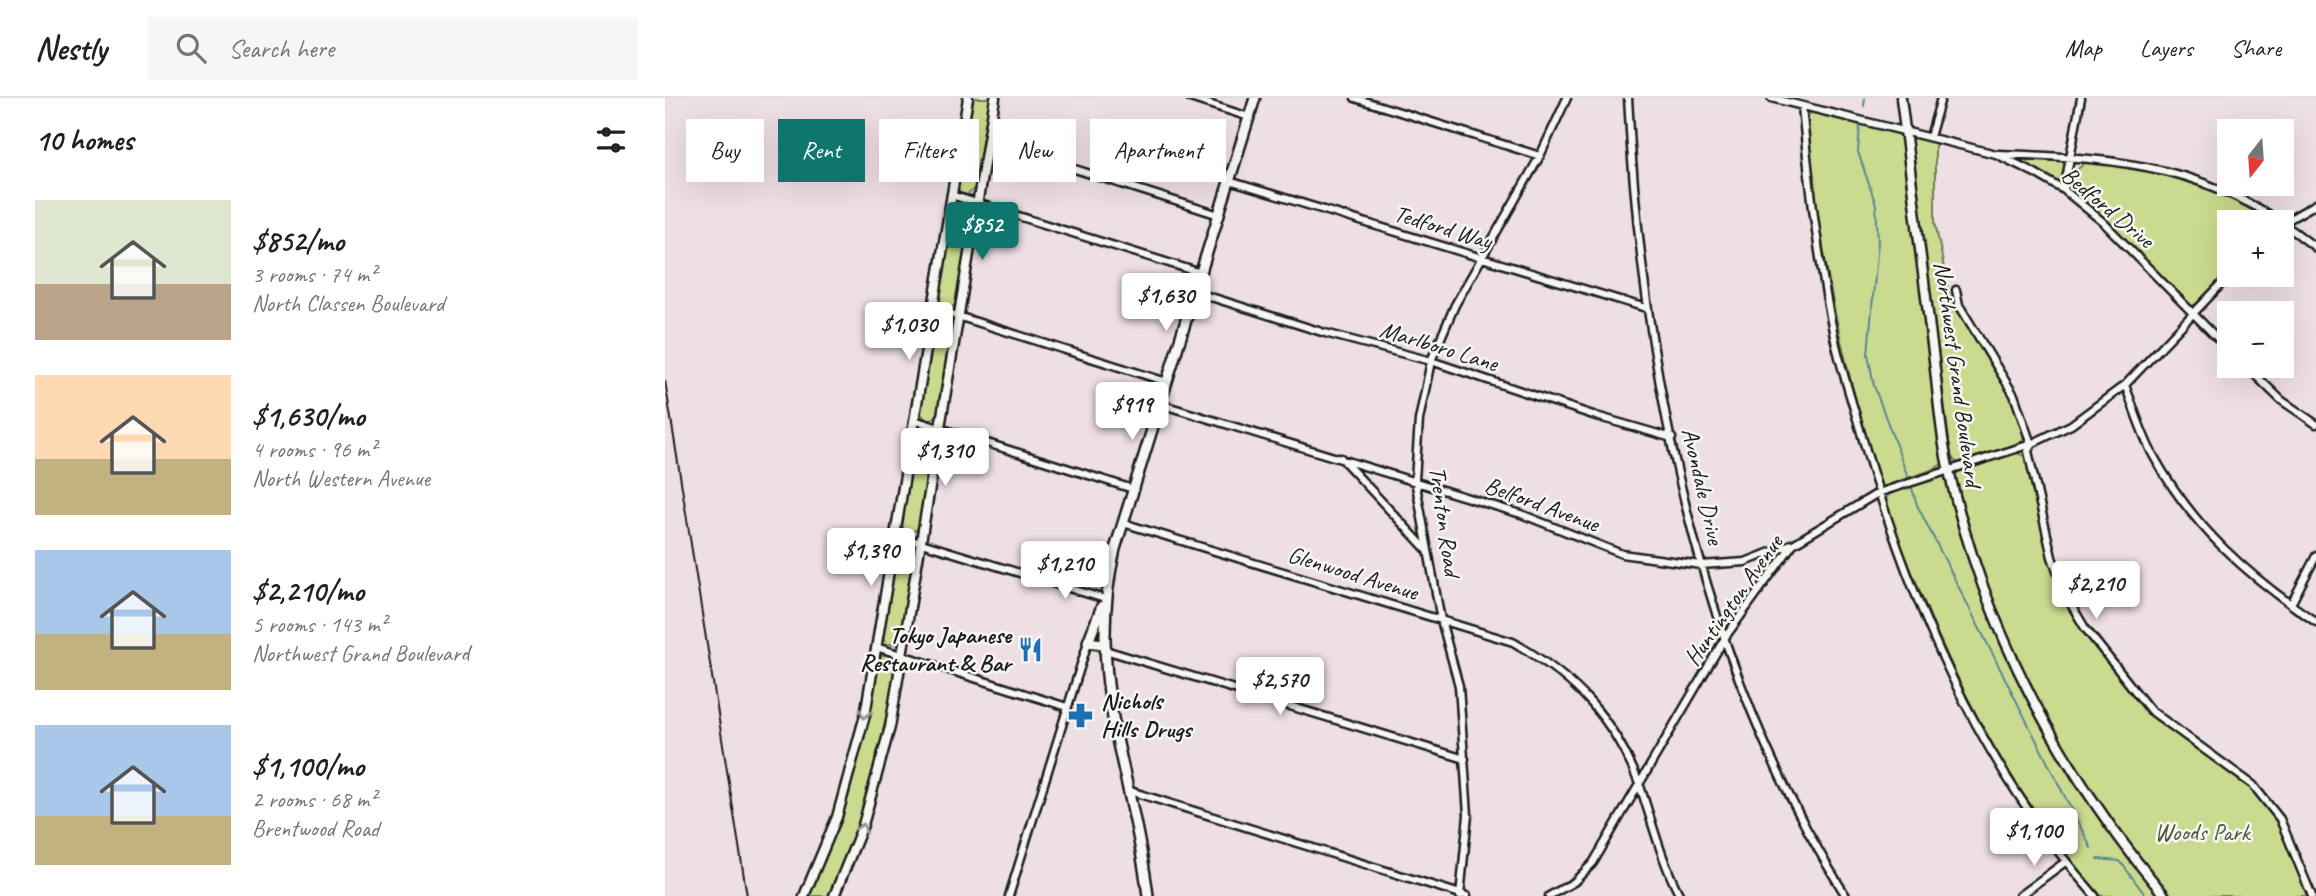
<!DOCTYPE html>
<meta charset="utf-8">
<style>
:root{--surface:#fff;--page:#f6f6f6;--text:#202124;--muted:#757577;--line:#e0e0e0;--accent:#0f766e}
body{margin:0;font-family:Caveat,sans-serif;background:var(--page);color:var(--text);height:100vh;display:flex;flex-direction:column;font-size:26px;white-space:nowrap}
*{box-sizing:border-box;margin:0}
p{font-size:23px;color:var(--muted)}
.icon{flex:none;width:38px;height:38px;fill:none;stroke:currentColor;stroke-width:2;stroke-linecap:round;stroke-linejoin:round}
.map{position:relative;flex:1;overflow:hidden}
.drawer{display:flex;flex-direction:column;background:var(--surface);width:665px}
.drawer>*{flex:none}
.guide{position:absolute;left:21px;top:21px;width:665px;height:63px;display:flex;gap:14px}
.needle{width:46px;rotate:197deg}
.buttons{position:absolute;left:1552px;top:21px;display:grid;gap:14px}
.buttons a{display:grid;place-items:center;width:77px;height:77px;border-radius:0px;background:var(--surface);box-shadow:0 7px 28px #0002;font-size:35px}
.price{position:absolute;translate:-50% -60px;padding:0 16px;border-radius:7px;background:#fff;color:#222;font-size:23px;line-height:46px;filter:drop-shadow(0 2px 4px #0008)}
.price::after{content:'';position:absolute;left:50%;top:42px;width:21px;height:16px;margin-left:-10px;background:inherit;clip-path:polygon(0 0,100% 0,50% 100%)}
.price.on{background:var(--accent);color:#fff}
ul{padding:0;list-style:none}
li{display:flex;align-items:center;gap:21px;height:175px;padding:0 35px}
li span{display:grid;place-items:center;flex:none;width:196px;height:140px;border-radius:0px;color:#555}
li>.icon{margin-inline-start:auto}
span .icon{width:84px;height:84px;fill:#fffc;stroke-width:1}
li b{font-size:30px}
h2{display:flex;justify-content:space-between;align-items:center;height:84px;padding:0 35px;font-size:30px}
.pill{padding:0 24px;border-radius:0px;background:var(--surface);box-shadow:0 7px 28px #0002;font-size:24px;line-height:63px}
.pill.on{background:var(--accent);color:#fff}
header{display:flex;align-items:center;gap:42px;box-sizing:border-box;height:98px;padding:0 35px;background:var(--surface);border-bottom:2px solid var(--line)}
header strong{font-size:33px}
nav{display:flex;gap:38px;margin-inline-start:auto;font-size:24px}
.search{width:490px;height:63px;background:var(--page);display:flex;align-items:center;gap:18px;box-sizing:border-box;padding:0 24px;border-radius:0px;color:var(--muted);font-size:26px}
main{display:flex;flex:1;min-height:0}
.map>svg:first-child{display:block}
</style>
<header>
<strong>Nestly</strong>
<div class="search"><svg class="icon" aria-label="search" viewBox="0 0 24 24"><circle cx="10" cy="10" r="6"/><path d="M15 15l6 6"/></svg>Search here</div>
<nav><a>Map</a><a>Layers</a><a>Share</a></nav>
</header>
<main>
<section class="drawer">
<h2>10 homes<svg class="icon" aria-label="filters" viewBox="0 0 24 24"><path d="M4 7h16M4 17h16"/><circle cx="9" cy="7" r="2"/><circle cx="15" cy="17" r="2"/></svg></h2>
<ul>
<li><span style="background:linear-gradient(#dfe7d0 60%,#b9a48a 0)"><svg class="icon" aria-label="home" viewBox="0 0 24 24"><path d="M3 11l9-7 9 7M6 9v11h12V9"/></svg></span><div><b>$852/mo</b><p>3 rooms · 74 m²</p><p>North Classen Boulevard</p></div></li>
<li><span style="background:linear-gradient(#ffd9b3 60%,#c2b280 0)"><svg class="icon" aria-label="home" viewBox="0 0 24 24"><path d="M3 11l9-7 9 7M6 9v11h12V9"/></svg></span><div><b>$1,630/mo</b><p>4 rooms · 96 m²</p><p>North Western Avenue</p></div></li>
<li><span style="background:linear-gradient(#a9c7e8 60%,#c2b280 0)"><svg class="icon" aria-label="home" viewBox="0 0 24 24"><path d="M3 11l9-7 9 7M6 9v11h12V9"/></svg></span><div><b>$2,210/mo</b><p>5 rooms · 143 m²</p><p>Northwest Grand Boulevard</p></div></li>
<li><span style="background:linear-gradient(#a9c7e8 65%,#c2b280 0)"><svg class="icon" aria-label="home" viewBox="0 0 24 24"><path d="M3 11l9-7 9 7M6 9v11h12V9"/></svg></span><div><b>$1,100/mo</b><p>2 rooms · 68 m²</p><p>Brentwood Road</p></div></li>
</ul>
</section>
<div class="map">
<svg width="1651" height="798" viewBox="0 0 1651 798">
<rect width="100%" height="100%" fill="#eedfe5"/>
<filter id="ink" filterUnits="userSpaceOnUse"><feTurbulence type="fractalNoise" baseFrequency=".0143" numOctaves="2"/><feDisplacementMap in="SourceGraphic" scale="14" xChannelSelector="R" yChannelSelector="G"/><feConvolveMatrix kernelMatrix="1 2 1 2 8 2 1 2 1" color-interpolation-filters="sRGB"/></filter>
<g filter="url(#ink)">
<path fill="#cadb8f" stroke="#737c56" stroke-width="2" d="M306 0H326L311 89 302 97 295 95 291 87Z
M1147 14 1232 34 1237 40 1279 364C1270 375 1235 380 1220 389L1216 387C1177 268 1152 143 1142 18Z
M1249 39 1272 45 1270 48V124L1285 201 1345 298 1359 339 1356 345 1292 365 1286 359 1246 42Z
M1363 62 1397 63 1400 68 1399 80 1393 84 1360 66Z
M1421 64C1484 69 1560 82 1610 124H1564V172L1531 206 1526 208 1439 120 1409 94 1406 77Z
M299 105 307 115 292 202 289 208 282 210 273 201 287 112 291 106Z
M275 219 284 220 288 228 273 318 262 323 254 313 270 223Z
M255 331H262L269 340 254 427 252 432 243 435 238 431 236 423 250 337Z
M1352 355 1359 358 1363 367 1387 471 1420 536 1482 614 1589 693 1608 715 1643 798H1506C1428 708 1364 605 1324 492 1311 456 1301 417 1291 380L1292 372Z
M1279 377 1307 471 1357 593 1408 684 1493 798H1436C1356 708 1301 608 1256 496 1244 465 1228 433 1221 401 1228 386 1264 379 1279 377Z
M241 443 250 453 235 541 231 546H222L217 539 232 450Z
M219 556 227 558 231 564C218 645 200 725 163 798H143C180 724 199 643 212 562Z"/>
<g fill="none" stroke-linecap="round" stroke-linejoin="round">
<path stroke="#5c8396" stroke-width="2" d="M1199 8 1200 0
M1195 27 1193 54 1211 107 1213 143 1203 256 1209 288 1244 382
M1246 387 1252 407 1426 750
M1433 761 1455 763 1481 798"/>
<defs>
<path id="minor" d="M525 0 584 19
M690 0 875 58
M963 0C977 269 1034 568 1181 798
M1106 0 1331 56 1370 75 1399 92 1438 124 1564 252
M1137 8C1144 85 1153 163 1169 238 1176 271 1187 303 1196 335 1244 503 1314 667 1430 798
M1265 39 1276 0
M322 43 554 117
M1333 56C1461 60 1547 67 1651 150
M564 83 981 210
M1399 92 1416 0
M286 97 536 175
M1618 125 1651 106
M1291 192 1294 207 1349 297 1366 346 1363 353 1387 459 1400 496 1420 530 1485 612 1588 687 1615 721 1647 798
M530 194 660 235 766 263 931 318 1007 340
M267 210 502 284
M1581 268 1616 302 1651 326
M1460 287C1469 310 1476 335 1488 357 1528 430 1583 478 1651 524
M495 306 856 416 957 456 1036 467 1080 464 1126 446
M249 322 468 391
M676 360 762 452
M458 425 848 544C911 580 951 622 976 691 988 727 997 764 1015 798
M230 437 440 501
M1626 506 1651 458
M211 549 402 609
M440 552 800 661
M462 692 802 798
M344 798 423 544
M795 798 803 717 794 588 776 522 750 382 754 322 766 263 790 207 875 58 902 0
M884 798 909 784 928 765 1061 538 1128 446 1213 395 1366 346 1406 327 1460 287 1565 177
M1354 798 1400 764"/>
<path id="tertiary" d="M1236 0C1246 82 1257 165 1267 247 1273 288 1274 332 1284 373 1320 532 1396 674 1500 798
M139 798 172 719 200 617 303 0
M169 798 198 727 225 629 330 0"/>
<path id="secondary" d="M437 508 423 544 438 546
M483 798C468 672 419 583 450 451L590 0"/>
</defs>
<use href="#minor" stroke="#1c1c1c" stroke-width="11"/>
<use href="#tertiary" stroke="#1c1c1c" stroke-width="13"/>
<use href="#secondary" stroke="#1c1c1c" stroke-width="14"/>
<use href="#minor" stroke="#f6f6f2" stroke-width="6"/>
<use href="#tertiary" stroke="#f6f6f2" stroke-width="8"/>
<use href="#secondary" stroke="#f6f6f2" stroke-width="9"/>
<path stroke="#1c1c1c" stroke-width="2" d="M0 283 82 798"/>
</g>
<defs><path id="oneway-chevron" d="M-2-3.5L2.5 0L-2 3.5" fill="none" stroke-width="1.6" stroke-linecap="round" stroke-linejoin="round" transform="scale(1.75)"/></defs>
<g stroke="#949492">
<use href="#oneway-chevron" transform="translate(200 616) rotate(101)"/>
<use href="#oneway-chevron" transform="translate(197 730) rotate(-70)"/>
</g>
</g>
<defs>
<symbol id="restaurant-bare" viewBox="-9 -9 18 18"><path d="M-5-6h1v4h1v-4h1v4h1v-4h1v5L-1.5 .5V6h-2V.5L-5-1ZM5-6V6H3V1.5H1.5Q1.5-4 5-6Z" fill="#1f6fb2" stroke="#f6f6f2" stroke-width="2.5" paint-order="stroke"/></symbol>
<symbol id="pharmacy-bare" viewBox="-9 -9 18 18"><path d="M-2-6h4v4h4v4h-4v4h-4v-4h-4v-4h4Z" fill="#1f6fb2" stroke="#f6f6f2" stroke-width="2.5" paint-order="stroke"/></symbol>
</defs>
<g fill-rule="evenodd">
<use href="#restaurant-bare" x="348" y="534" width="35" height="35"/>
<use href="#pharmacy-bare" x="398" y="600" width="35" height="35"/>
</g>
<g text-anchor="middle" stroke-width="5" stroke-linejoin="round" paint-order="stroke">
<g font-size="24" fill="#1c1c1c" stroke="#f6f6f2">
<text transform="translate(1443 109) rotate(40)" y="8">Bedford Drive</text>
<text transform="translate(778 129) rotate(17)" y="8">Tedford Way</text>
<text transform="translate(774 248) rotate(17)" y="8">Marlboro Lane</text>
<text transform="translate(1293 276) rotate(82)" y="8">Northwest Grand Boulevard</text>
<text transform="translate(1038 388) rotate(77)" y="8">Avondale Drive</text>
<text transform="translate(877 406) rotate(20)" y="8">Belford Avenue</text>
<text transform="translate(780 423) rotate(82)" y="8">Trenton Road</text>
<text transform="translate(688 475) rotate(17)" y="8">Glenwood Avenue</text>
<text transform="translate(1068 502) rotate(-55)" y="8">Huntington Avenue</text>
</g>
<g font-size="24" font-weight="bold" fill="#1c1c1c" stroke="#f6f6f2" text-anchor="end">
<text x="346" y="545">Tokyo Japanese<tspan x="346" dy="28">Restaurant &amp; Bar</tspan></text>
<text x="436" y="611" text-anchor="start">Nichols<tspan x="436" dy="28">Hills Drugs</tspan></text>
</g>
<g font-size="24" fill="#50553e" stroke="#f6f6f2">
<text x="1537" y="742">Woods Park</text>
</g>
</g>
</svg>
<div class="buttons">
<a><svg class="needle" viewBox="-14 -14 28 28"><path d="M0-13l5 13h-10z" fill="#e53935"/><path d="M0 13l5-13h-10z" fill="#757577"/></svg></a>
<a>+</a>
<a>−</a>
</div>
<b class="price on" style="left:317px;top:164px">$852</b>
<b class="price" style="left:501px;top:235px">$1,630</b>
<b class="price" style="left:244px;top:264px">$1,030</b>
<b class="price" style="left:467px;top:344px">$919</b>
<b class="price" style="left:280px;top:390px">$1,310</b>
<b class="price" style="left:206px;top:490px">$1,390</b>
<b class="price" style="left:400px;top:503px">$1,210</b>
<b class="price" style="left:1431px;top:523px">$2,210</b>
<b class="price" style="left:615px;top:619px">$2,570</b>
<b class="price" style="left:1369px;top:770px">$1,100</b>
<div class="guide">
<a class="pill">Buy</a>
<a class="pill on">Rent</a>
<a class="pill">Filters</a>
<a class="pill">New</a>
<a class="pill">Apartment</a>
</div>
</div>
</main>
